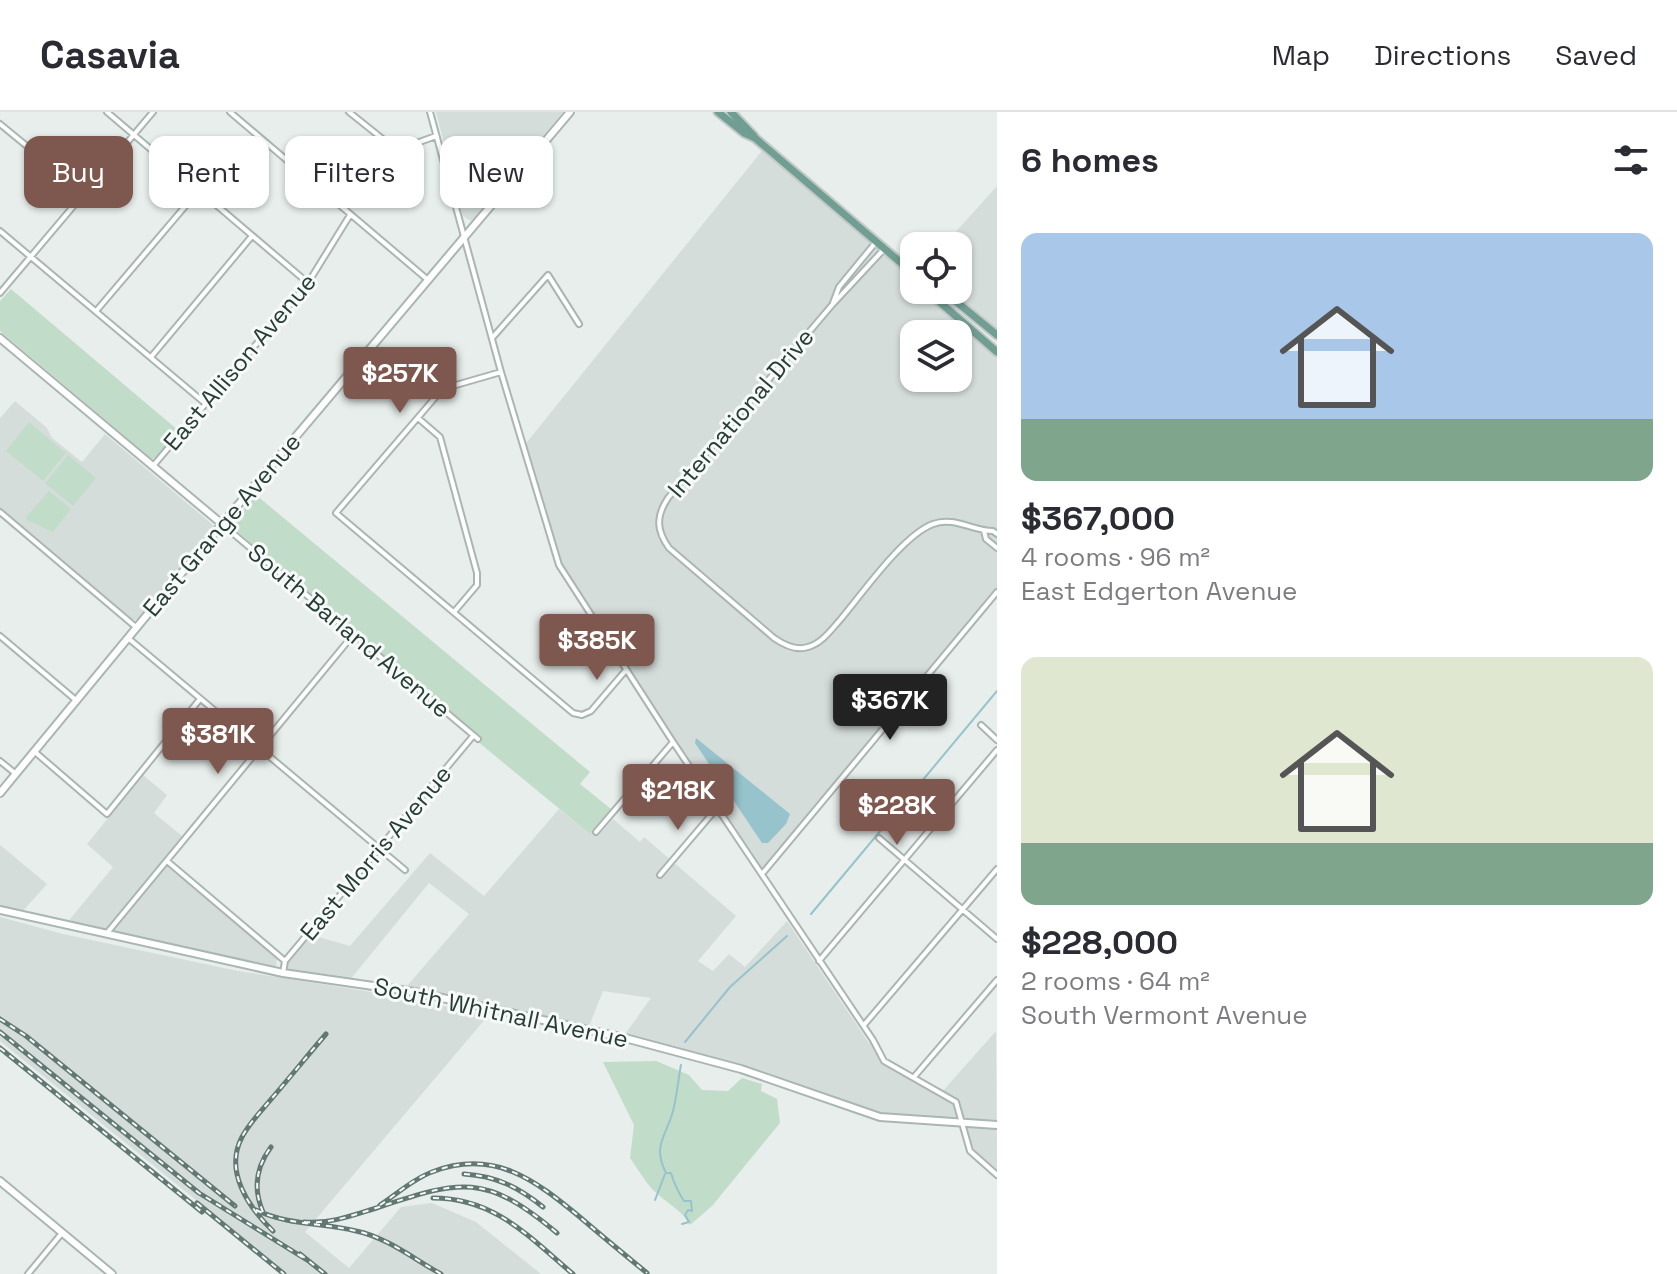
<!DOCTYPE html>
<meta charset="utf-8">
<style>
:root{--surface:#fff;--page:#f7f7f7;--text:#2b2b33;--muted:#7c7c81;--line:#e1e1e2;--accent:#7e574e}
body{margin:0;font-family:"Space Grotesk",sans-serif;background:var(--page);color:var(--text);height:100vh;display:flex;flex-direction:column;font-size:30px;white-space:nowrap}
*{box-sizing:border-box;margin:0}
p{font-size:26px;color:var(--muted)}
.icon{flex:none;width:44px;height:44px;fill:none;stroke:currentColor;stroke-width:2;stroke-linecap:round;stroke-linejoin:round}
.map{position:relative;flex:1;overflow:hidden}
.details{display:flex;flex-direction:column;background:var(--surface);width:680px}
.details>*{flex:none}
.guide{position:absolute;left:24px;top:24px;width:760px;height:72px;display:flex;gap:16px}
.controls{position:absolute;left:900px;top:120px;display:grid;gap:16px}
.controls a{display:grid;place-items:center;width:72px;height:72px;border-radius:16px;background:var(--surface);box-shadow:0 2px 6px #0004;font-size:40px}
.price{position:absolute;translate:-50% -68px;padding:0 18px;border-radius:8px;background:var(--accent);color:#fff;font-size:26px;line-height:52px;filter:drop-shadow(0 2px 4px #0008)}
.price::after{content:'';position:absolute;left:50%;top:48px;width:24px;height:18px;margin-left:-12px;background:inherit;clip-path:polygon(0 0,100% 0,50% 100%)}
.price.active{background:#222;color:#fff}
ul{padding:0;list-style:none}
li{display:grid;align-content:center;gap:16px;height:424px;padding:0 24px}
li span{display:grid;place-items:center;height:248px;border-radius:16px;color:#555}
li>.icon{margin-inline-start:auto}
span .icon{width:144px;height:144px;fill:#fffc;stroke-width:1}
li b{font-size:34px}
h2{display:flex;justify-content:space-between;align-items:center;height:96px;padding:0 24px;font-size:34px}
.tag{padding:0 28px;border-radius:16px;background:var(--surface);box-shadow:0 2px 6px #0004;font-size:28px;line-height:72px}
.tag.active{background:var(--accent);color:#fff}
header{display:flex;align-items:center;gap:48px;box-sizing:border-box;height:112px;padding:0 40px;background:var(--surface);border-bottom:2px solid var(--line)}
header strong{font-size:38px}
nav{display:flex;gap:44px;margin-inline-start:auto;font-size:28px}
main{display:flex;flex:1;min-height:0}
.map>svg:first-child{display:block}
</style>
<header>
<strong>Casavia</strong>
<nav><a>Map</a><a>Directions</a><a>Saved</a></nav>
</header>
<main>
<div class="map">
<svg width="997" height="1162" viewBox="0 0 997 1162">
<rect width="100%" height="100%" fill="#e7eeeb"/>
<path fill="#d5ddda" fill-rule="evenodd" d="M436 0H563L471 109 463 104Z
M765 35 914 167V178H926L997 240V480L762 762 559 453 523 335ZM914 222H958V266H914Z
M997 74V219L949 178H958V134H943Z
M15 289 47 316 52 326 82 350 105 322 213 413 211 420 138 507 133 508 0 396V306Z
M143 663 167 683 154 701 182 724 162 750 277 846 276 854 271 855 195 841 66 812 113 755 87 732Z
M559 697 590 722 593 718 599 723 613 707 640 730 644 725 736 804 698 849 713 859 729 842 745 855 787 809 869 931 873 928 885 949 942 980 996 919 997 1059 976 1042 963 1012 880 1005 765 961 625 922 651 886 603 879 589 914 407 874 469 802 429 771 349 869 283 861 285 849 308 822 350 834 430 741 484 784Z
M0 733 47 772 21 801 0 796Z
M0 805 63 822 238 859 391 883 468 899 487 905 305 1120 349 1156 401 1095 432 1091 476 1110 541 1162H287L0 929Z"/>
<path fill="#c2dcca" d="M11 177 179 319 157 345 152 347 0 219V189Z
M29 310 66 341 43 369 6 339Z
M68 343 96 366 73 394 45 371Z
M49 379 71 397 53 420 27 408 26 405Z
M256 383 590 660 580 672 611 697 590 722 477 629 480 624 233 416 231 412Z
M656 949 689 963 702 978 728 979 742 966 762 972 761 979 777 987 780 1011 712 1094 690 1113C681 1097 666 1091 653 1078 644 1068 637 1056 630 1046L634 1013 603 950Z"/>
<path fill="#96c3cc" d="M696 626 790 702 786 712 768 731H762L758 725 695 631Z"/>
<g fill="none" stroke-linecap="round" stroke-linejoin="round">
<path stroke="#96c3cc" stroke-width="2" d="M811 802 997 579
M685 930 730 875 787 824
M681 953C678 968 677 984 673 999 666 1025 652 1033 666 1061H671C674 1071 678 1080 684 1089H691L692 1099 688 1098 685 1103 689 1110 682 1112
M655 1088 665 1062"/>
<defs>
<path id="minor" d="M107 0 308 171
M230 0 428 168
M349 0 394 36 400 37 436 24
M430 0 501 260 559 453 673 630 873 928 884 949 956 990 970 1039 997 1063
M0 12 84 81
M0 119 206 292
M885 136 832 193 668 386C656 404 656 418 669 436L774 526C784 533 796 539 808 535 822 531 831 518 840 508 862 482 903 423 933 412 954 404 973 419 993 419L997 422
M0 181 153 0
M833 191 839 175 876 130
M97 198 199 78
M493 225 548 163 579 212
M151 245 252 124
M501 260 449 275 439 281 336 401 573 601 582 603 591 599 626 558
M418 306 440 325 477 461V473L454 500
M153 354 308 171 350 103
M0 400 137 516
M223 413 478 627
M984 419 986 427 997 436
M0 524 77 589
M128 526 405 758
M981 613 997 628
M35 640 107 702 200 587
M0 649 16 662
M596 720 673 630
M879 726 997 827
M167 749 285 849
M762 762 997 480
M660 763 717 696
M107 821 353 523
M819 849 997 638
M283 861 285 849 473 624
M864 913 997 757
M914 965 997 868
M28 1162 62 1121"/>
<path id="tertiary" d="M0 226 222 412
M0 681 222 412 570 0
M0 798 283 861 415 880 625 926 741 957 880 1005 997 1013
M0 1069 112 1162"/>
<path id="primary" d="M718 0 744 21 755 26 900 150 914 156
M731 0 754 24
M902 152 914 167
M926 178 997 240
M942 178 997 223"/>
</defs>
<use href="#minor" stroke="#aab6b2" stroke-width="8"/>
<use href="#tertiary" stroke="#aab6b2" stroke-width="10"/>
<use href="#primary" stroke="#c3c9c7" stroke-width="11"/>
<use href="#minor" stroke="#fff" stroke-width="4"/>
<use href="#tertiary" stroke="#fff" stroke-width="6"/>
<use href="#primary" stroke="#719e93" stroke-width="7"/>
<defs>
<path id="rail" d="M0 907 26 924 235 1094
M0 920 199 1081 307 1148
M0 936 202 1100
M464 1062C496 1064 518 1075 543 1095
M433 1086C495 1086 529 1125 573 1162
M197 1091 284 1162
M380 1093C397 1082 413 1067 432 1060 494 1036 535 1068 581 1106 603 1125 625 1143 647 1161
M256 1098C287 1113 323 1111 356 1119 386 1125 414 1147 441 1162
M263 1100C253 1077 256 1055 271 1035
M304 1110C327 1112 348 1105 370 1098 459 1069 482 1058 557 1121
M273 1119C248 1095 224 1059 242 1025 250 1010 263 997 273 985 291 964 308 943 326 922
M300 1142 325 1162"/>
</defs>
<use href="#rail" stroke="#627973" stroke-width="5"/>
<use href="#rail" stroke="#f7faf9" stroke-width="2" stroke-dasharray="6" stroke-linecap="butt"/>
</g>
<g text-anchor="middle" stroke-width="6" stroke-linejoin="round" paint-order="stroke">
<g font-size="24" fill="#273e38" stroke="#f7faf9">
<text transform="translate(240 250) rotate(-50)" y="8">East Allison Avenue</text>
<text transform="translate(741 301) rotate(-50)" y="8">International Drive</text>
<text transform="translate(222 413) rotate(-50)" y="8">East Grange Avenue</text>
<text transform="translate(349 519) rotate(40)" y="8">South Barland Avenue</text>
<text transform="translate(376 741) rotate(-50)" y="8">East Morris Avenue</text>
<text transform="translate(501 901) rotate(12)" y="8">South Whitnall Avenue</text>
</g>
</g>
</svg>
<div class="controls">
<a><svg class="icon" aria-label="locate" viewBox="0 0 24 24"><circle cx="12" cy="12" r="6"/><path d="M12 2v4M12 18v4M2 12h4M18 12h4"/></svg></a>
<a><svg class="icon" aria-label="layers" viewBox="0 0 24 24"><path d="M12 4l9 5-9 5-9-5zM3 14l9 5 9-5"/></svg></a>
</div>
<b class="price" style="left:400px;top:303px">$257K</b>
<b class="price" style="left:597px;top:570px">$385K</b>
<b class="price active" style="left:890px;top:630px">$367K</b>
<b class="price" style="left:218px;top:664px">$381K</b>
<b class="price" style="left:678px;top:720px">$218K</b>
<b class="price" style="left:897px;top:735px">$228K</b>
<div class="guide">
<a class="tag active">Buy</a>
<a class="tag">Rent</a>
<a class="tag">Filters</a>
<a class="tag">New</a>
</div>
</div>
<section class="details">
<h2>6 homes<svg class="icon" aria-label="filters" viewBox="0 0 24 24"><path d="M4 7h16M4 17h16"/><circle cx="9" cy="7" r="2"/><circle cx="15" cy="17" r="2"/></svg></h2>
<ul>
<li><span style="background:linear-gradient(#a9c7e8 75%,#7fa58c 0)"><svg class="icon" aria-label="home" viewBox="0 0 24 24"><path d="M3 11l9-7 9 7M6 9v11h12V9"/></svg></span><div><b>$367,000</b><p>4 rooms · 96 m²</p><p>East Edgerton Avenue</p></div></li>
<li><span style="background:linear-gradient(#dfe7d0 75%,#7fa58c 0)"><svg class="icon" aria-label="home" viewBox="0 0 24 24"><path d="M3 11l9-7 9 7M6 9v11h12V9"/></svg></span><div><b>$228,000</b><p>2 rooms · 64 m²</p><p>South Vermont Avenue</p></div></li>
</ul>
</section>
</main>
